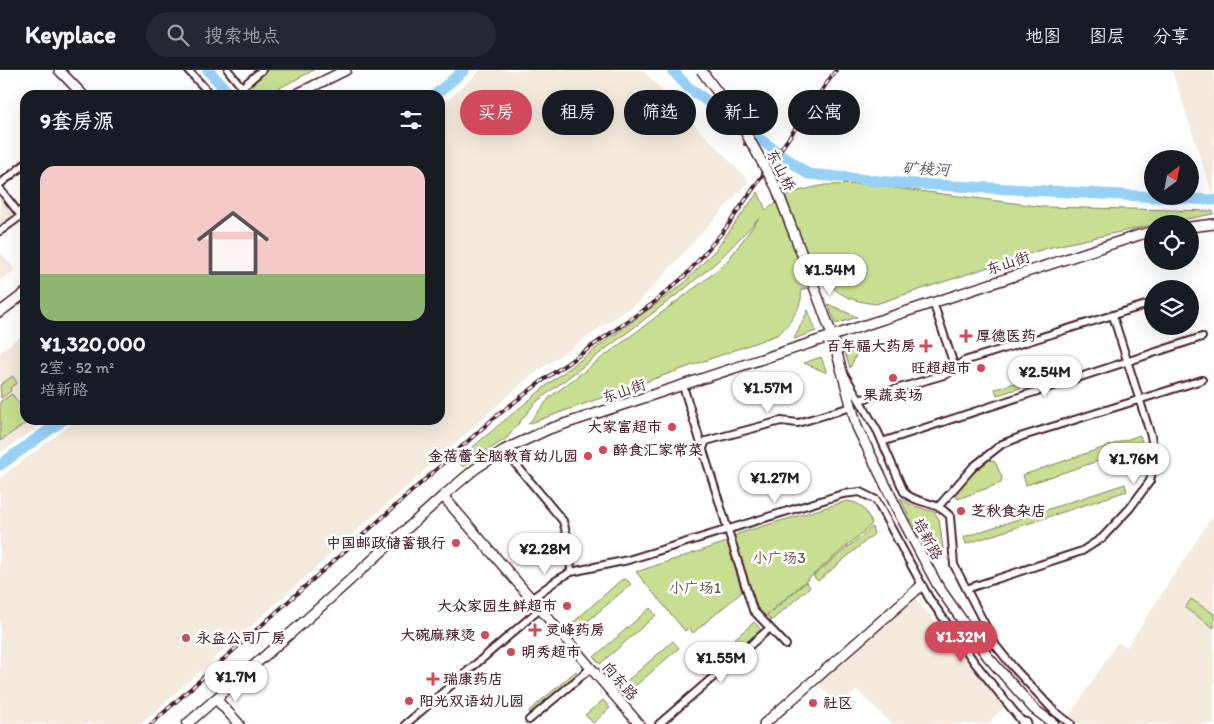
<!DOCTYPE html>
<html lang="zh">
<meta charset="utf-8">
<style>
:root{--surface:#171b24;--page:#242831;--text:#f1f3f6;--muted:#9ea1a6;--line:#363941;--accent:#d1495b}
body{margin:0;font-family:Itim,"LXGW WenKai TC",sans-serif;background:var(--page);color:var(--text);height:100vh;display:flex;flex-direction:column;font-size:19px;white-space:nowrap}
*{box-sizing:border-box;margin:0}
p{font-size:16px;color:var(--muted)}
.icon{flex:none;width:28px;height:28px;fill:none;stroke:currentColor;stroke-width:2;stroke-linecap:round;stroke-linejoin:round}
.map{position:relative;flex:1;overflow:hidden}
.side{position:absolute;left:20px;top:20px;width:425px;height:335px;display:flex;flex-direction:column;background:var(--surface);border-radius:15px;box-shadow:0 5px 20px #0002}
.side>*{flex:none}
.hud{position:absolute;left:460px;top:20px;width:475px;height:45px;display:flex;gap:10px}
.needle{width:32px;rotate:32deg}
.fabs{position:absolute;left:1144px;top:80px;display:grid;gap:10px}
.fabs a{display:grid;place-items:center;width:55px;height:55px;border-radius:50%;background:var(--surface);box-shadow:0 5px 20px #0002;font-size:25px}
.price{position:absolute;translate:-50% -42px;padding:0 11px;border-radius:18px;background:#fff;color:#222;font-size:16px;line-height:32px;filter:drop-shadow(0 1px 2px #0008)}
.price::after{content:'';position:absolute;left:50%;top:30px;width:15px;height:11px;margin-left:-8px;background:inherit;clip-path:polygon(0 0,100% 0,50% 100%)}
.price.active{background:var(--accent);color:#fff}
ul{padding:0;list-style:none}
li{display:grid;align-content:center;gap:10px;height:265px;padding:0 20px}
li+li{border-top:1px solid var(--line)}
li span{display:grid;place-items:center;height:155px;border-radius:15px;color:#555}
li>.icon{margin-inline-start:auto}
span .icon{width:90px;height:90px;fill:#fffc;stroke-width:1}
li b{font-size:21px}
h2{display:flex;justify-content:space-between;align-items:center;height:60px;padding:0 20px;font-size:21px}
.tag{padding:0 18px;border-radius:22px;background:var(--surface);box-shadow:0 5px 20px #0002;font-size:18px;line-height:45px}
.tag.active{background:var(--accent);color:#fff}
header{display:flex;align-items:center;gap:30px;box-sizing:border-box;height:70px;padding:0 25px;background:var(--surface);border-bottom:1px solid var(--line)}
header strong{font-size:24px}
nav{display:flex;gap:28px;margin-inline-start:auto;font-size:18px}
.search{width:350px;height:45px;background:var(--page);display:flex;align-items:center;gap:12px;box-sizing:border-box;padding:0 18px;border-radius:28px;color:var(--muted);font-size:19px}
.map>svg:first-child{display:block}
</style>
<header>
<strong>Keyplace</strong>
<div class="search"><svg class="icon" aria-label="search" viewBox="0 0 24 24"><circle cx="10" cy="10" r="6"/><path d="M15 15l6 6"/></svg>搜索地点</div>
<nav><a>地图</a><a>图层</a><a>分享</a></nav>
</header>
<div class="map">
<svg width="1214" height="654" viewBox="0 0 1214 654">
<rect width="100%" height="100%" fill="#fff"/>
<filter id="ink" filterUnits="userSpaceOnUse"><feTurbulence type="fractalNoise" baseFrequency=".02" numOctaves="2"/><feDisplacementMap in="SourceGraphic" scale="10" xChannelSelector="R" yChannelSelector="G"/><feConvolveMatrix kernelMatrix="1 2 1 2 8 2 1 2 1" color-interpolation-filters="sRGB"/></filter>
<g filter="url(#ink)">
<path fill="#f4eadd" d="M481 0H642L749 111 641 230 529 307 141 654H0V408L77 350H440V37Z
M1172 0H1214V123H1212Z
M0 121 17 142 0 154Z
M0 182 15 200 0 210Z
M25 263V350H48L0 383V282Z
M1212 447 1214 448V654H1079L1069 647 1118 572 1127 577Z
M915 528 1006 634 988 654H892L857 620 839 636 818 614Z"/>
<path fill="#c7de93" stroke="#887e5f" d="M266 0H314L266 25H251L244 16Z
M864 114 1045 137 1213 141V144L1161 154H1152V155L1047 178 876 234C853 231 844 228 826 212L801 220C804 235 789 256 777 265L528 354 550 327 709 207 729 189 759 148 719 190 687 217 535 333 507 368 463 397 457 390 552 311 683 214 717 178 758 122 766 140 793 122 825 115Z
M828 234 857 247 836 254Z
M808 240 816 261 794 269Z
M864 269 850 298 843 277Z
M821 287 827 303 804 293Z
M13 306 17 313 10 318 11 321 1 328 0 315Z
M1035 307 1037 313 997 325 995 319Z
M12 324 25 342V350H30L0 371V332Z
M1140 365 1143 376 1026 415 1023 405Z
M988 389 995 392 1002 407 1001 413 958 429 954 425 955 422Z
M1125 414 1127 421 966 474 964 467Z
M900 428 909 434 934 442 939 449 944 485 932 491 919 467Z
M847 431C863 433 864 439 872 453L870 456 765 546 757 537 734 467 737 464Z
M872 457 874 464 818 511 813 506Z
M727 472 742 522 693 563 689 558 685 561 636 502Z
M626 509 631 514 574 563 568 557 621 510Z
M806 512 810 517 771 551 767 545Z
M1191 529 1214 544V558L1185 538Z
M650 538 656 545 600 594 594 587Z
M754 552 761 560 718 597 711 589Z
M673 571 679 578 626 624 620 617Z
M576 601 579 605 532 645 529 641Z
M603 630 610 638 593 653 585 645Z"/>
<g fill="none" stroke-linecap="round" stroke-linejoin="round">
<path stroke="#98d1f8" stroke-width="11" d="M208 0 230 25
M672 0 689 18 808 104 899 113 1214 130
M435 25 464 0
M0 395 63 350"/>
<defs>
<path id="street" d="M188 0 211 25
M228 0 248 25
M242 17 262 0
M0 114 25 94
M0 119 21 146
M0 161 25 143
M933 232 955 298
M846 307 878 362 904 422C917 435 934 429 950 446L954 495 996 576 1013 597 1054 641 1071 654
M683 316 753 540 786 575
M859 330 947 304 964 291 1152 233
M882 372 1202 267
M703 378 706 371 781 351 798 353 851 337
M504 380 563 451 569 473 571 502
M939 436 973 397 1002 374 1023 366 1202 310
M966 519 1082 481 1102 468 1130 438 1150 411 1155 389 1151 366 1113 246
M531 529 557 510 571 502 628 490 843 424 860 422 876 430 929 528 975 593 1024 654
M529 650 591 598
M406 654 540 539
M659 654 770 558"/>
<path id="secondary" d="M59 0 83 25
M295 25 346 0
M1190 157 1214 154
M806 195 832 265 857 357 900 445 938 516 988 587 1034 639 1054 654
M0 242 25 223
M443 426 639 654
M216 629 239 654
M187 654 307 549 443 426 475 399 504 380 549 359 1139 165 1152 162
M764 654 921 516"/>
<path id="highway" d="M1024 654H1025"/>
</defs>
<use href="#street" stroke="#4a1f2b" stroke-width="10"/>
<use href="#secondary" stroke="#4a1f2b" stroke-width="12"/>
<use href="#highway" stroke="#4a1f2b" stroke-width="15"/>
<use href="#street" stroke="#fff" stroke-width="6"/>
<use href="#secondary" stroke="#fff" stroke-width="9"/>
<use href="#highway" stroke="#fff" stroke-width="11"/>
<defs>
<path id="rail" d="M745 74 759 54
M151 654 495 347 542 311 651 235 686 205 726 158 836 0"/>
</defs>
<use href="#rail" stroke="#4a1f2b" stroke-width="4"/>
<use href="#rail" stroke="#fff" stroke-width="2" stroke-dasharray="5.5" stroke-linecap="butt"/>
<defs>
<path id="secondary-bridge" d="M701 0 739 51 776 117 806 195"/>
</defs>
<use href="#secondary-bridge" stroke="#4a1f2b" stroke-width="12" stroke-linecap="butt"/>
<use href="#secondary-bridge" stroke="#fff" stroke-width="9"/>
</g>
</g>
<g fill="#d1495b" stroke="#fff" stroke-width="2">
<path d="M963.5 258.5h5v5h5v5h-5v5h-5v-5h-5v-5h5z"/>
<path d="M923.5 268.5h5v5h5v5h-5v5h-5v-5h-5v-5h5z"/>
<circle cx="981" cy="298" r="5"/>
<circle cx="893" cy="308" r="5"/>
<circle cx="672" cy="357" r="5"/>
<circle cx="603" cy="380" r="5"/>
<circle cx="588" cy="386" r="5"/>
<circle cx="961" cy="441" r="5"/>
<circle cx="456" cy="473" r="5"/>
<circle cx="567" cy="536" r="5"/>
<path d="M532.5 552.5h5v5h5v5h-5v5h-5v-5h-5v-5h5z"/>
<circle cx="485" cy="565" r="5"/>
<circle cx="186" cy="568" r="5"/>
<circle cx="511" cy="582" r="5"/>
<path d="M430.5 601.5h5v5h5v5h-5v5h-5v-5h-5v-5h5z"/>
<circle cx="409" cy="631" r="5"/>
<circle cx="813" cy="633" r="5"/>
</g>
<g text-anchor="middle" stroke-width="5" stroke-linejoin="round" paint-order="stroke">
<g font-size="15" fill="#4a1f2b" stroke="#fff">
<text transform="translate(781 100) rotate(63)" y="5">东山桥</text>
<text transform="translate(1008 193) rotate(-18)" y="5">东山街</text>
<text transform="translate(624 321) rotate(-19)" y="5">东山街</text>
<text transform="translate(928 469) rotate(62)" y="5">培新路</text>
<text transform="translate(620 611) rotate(49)" y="5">向东路</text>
</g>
<g font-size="15" font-weight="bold" fill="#4a1f2b" stroke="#fff" text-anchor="start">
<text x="976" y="271">厚德医药</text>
<text x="916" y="281" text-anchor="end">百年福大药房</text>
<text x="971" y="303" text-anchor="end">旺超超市</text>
<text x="893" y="330" text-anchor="middle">果蔬卖场</text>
<text x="662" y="362" text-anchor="end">大家富超市</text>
<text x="613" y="385">醉食汇家常菜</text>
<text x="578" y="391" text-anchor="end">金蓓蕾全脑教育幼儿园</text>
<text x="971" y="446">芝秋食杂店</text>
<text x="446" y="478" text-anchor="end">中国邮政储蓄银行</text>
<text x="557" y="541" text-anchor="end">大众家园生鲜超市</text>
<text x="545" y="565">灵峰药房</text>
<text x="475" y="570" text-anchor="end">大碗麻辣烫</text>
<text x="196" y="573">永益公司厂房</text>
<text x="521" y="587">明秀超市</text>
<text x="443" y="614">瑞康药店</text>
<text x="419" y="636">阳光双语幼儿园</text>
<text x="823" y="638">社区</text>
</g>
<g font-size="15" fill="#70584a" stroke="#fff">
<text x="779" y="493">小广场3</text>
<text x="695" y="523">小广场1</text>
</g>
<g font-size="16" font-style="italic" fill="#615468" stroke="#fff">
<text transform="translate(926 98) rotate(3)" y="6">矿棱河</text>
</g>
</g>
</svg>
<div class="fabs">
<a><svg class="needle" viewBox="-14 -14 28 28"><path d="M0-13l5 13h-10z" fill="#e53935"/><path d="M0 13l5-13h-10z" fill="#9ea1a6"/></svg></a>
<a><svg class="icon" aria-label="locate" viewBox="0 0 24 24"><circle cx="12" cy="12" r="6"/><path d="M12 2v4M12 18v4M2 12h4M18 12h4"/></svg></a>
<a><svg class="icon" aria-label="layers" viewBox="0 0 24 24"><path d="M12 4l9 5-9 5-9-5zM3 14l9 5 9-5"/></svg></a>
</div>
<b class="price" style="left:830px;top:226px">¥1.54M</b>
<b class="price" style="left:1045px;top:328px">¥2.54M</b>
<b class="price" style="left:768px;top:344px">¥1.57M</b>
<b class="price" style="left:1134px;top:415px">¥1.76M</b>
<b class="price" style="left:775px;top:434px">¥1.27M</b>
<b class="price" style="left:545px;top:505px">¥2.28M</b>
<b class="price active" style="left:961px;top:593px">¥1.32M</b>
<b class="price" style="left:721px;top:614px">¥1.55M</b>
<b class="price" style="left:236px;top:633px">¥1.7M</b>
<div class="hud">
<a class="tag active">买房</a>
<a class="tag">租房</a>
<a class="tag">筛选</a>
<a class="tag">新上</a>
<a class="tag">公寓</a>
</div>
<section class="side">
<h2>9套房源<svg class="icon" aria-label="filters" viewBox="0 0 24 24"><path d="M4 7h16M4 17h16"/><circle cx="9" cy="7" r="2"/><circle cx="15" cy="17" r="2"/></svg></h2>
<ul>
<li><span style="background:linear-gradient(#f6c9c9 70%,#8fb573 0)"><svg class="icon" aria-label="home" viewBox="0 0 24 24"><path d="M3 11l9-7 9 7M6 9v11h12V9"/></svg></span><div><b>¥1,320,000</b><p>2室 · 52 m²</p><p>培新路</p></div></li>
</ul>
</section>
</div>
